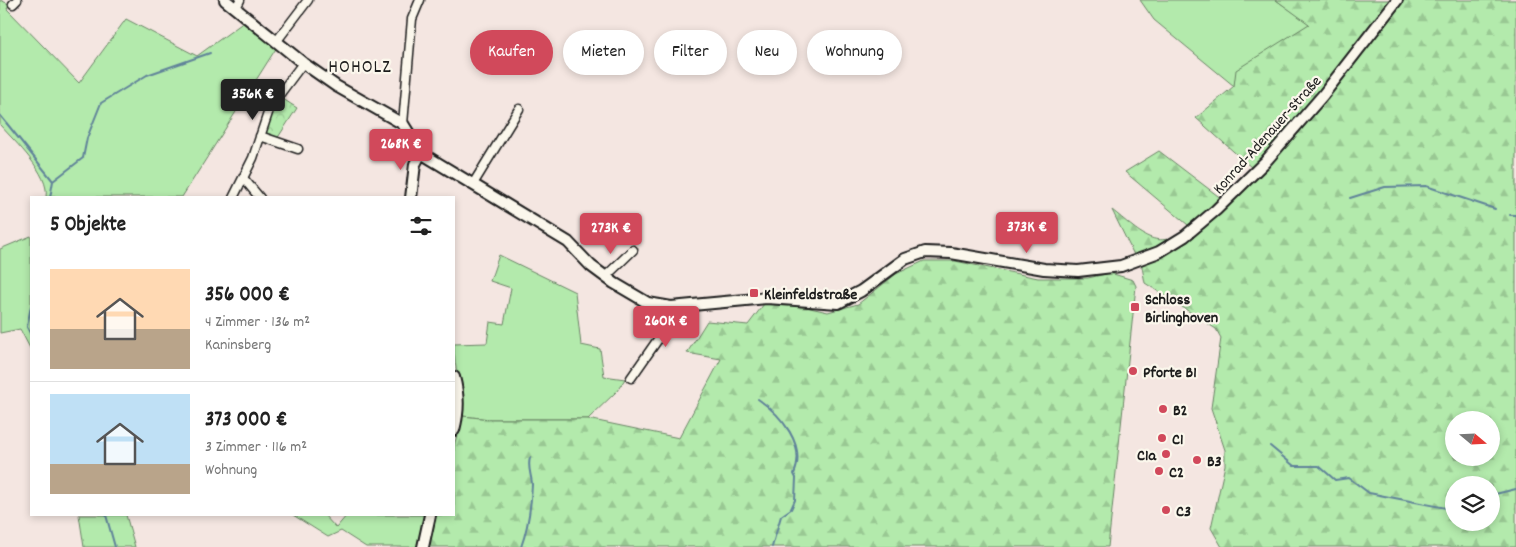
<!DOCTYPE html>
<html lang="de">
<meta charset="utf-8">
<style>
:root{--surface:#fff;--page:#f6f6f6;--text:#222;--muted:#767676;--line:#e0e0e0;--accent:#d1495b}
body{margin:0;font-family:Dekko,sans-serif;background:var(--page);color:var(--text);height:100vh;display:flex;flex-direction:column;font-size:19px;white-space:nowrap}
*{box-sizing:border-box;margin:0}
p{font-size:16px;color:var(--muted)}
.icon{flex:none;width:28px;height:28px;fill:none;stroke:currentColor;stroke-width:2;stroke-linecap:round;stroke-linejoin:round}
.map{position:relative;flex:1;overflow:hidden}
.sheet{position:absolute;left:30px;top:196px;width:425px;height:320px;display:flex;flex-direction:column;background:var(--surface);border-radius:0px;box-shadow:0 2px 8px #0003}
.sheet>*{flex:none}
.top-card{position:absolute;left:470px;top:30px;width:475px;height:45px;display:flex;gap:10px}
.needle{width:32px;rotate:109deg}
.fabs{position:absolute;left:1445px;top:411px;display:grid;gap:10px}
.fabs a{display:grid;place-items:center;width:55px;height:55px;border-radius:50%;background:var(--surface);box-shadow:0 2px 8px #0003;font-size:25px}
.price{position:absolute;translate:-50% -42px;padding:0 11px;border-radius:5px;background:var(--accent);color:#fff;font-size:16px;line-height:32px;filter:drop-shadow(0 1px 2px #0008)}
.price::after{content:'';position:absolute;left:50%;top:30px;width:15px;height:11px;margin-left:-8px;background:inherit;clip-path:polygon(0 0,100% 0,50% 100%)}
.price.on{background:#222;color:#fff}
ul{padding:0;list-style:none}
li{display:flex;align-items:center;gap:15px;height:125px;padding:0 20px}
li+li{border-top:1px solid var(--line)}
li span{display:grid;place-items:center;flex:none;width:140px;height:100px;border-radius:0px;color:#555}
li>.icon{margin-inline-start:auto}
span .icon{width:60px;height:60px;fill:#fffc;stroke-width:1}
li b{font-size:21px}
h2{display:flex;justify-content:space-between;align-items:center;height:60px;padding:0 20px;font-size:21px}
.pill{padding:0 18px;border-radius:22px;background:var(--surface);box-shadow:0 2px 8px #0003;font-size:18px;line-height:45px}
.pill.on{background:var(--accent);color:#fff}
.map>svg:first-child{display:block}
</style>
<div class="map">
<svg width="1516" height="547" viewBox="0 0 1516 547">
<defs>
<pattern id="forest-firs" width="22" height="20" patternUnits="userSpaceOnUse" patternTransform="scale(1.25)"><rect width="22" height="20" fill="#b3eaac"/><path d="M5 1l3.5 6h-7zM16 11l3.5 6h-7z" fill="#99c893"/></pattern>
<pattern id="park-crowns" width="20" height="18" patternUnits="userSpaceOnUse" patternTransform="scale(1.25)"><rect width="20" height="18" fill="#b3eaac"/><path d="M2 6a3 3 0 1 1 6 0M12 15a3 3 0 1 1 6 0" fill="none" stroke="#99c893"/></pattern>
</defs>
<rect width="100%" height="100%" fill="#f4e6e1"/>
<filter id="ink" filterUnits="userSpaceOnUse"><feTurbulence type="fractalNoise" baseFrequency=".02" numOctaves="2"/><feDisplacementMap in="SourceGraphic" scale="10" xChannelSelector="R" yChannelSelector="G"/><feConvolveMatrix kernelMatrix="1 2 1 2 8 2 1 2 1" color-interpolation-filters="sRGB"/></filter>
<g filter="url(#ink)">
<path fill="#b3eaac" stroke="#688364" d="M0 0 9 4 7 9 79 83 126 19 197 56 248 19 277 47 182 197H46C50 174 15 142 0 125Z
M1140 0H1276L1310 24 1237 70 1234 86 1154 20Z
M31 236V350L20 329 0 333V249Z
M499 255 575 292 581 345 600 349 604 376 625 379 617 391 588 419H490L462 416C462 391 454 369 454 344L487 343 490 322 504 324 511 288 490 281Z
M79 515H126L135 547H84Z
M293 515H324L336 528 347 515H425L418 547H366L341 531 328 537Z"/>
<path fill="url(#forest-firs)" stroke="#688364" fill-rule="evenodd" d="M1276 0H1516V547H1222L1211 528 1225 465V450L1211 408 1221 338 1216 329 1145 283 1140 256 1135 257 1112 210C1138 230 1159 257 1188 225L1125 172 1159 151 1222 199 1252 168 1196 118 1234 86 1236 70 1309 24ZM1454 420H1491V458H1454ZM1454 485H1491V522H1454Z
M924 261H955L1038 278H1088L1110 273 1133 280 1136 286 1108 547H429V535L435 515H454V446L462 416 490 419H588L679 438 721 359 687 353 707 321 748 325 764 304 801 306 828 312 858 304 896 274Z"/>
<path fill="url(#park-crowns)" stroke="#688364" d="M280 97 297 108 277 139 264 135 274 107Z"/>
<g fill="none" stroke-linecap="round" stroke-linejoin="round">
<path stroke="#608399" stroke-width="2" d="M0 115 53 181
M50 198 53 181 83 158 87 138 101 103 147 75 210 53
M1350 198 1385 187 1426 186 1495 209
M1510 215H1516
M31 306 27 327 31 335
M758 399C781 415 807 445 794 474L796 478 795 500 791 509 781 516 772 547
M1270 446 1294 466H1319L1335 480 1349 478 1369 493 1446 508 1454 506
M1491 495 1516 489
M106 515 115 547
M521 547C528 528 531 506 532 485 532 476 527 468 530 458"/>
<defs>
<path id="street" d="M13 4 17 0
M236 8 240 0
M276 42 308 0
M403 124 412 19 420 0
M260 136 298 149
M244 179 260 198
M473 184 519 109
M233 198 253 158 270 107 303 63
M605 277 633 250
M631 378 670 322 671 307"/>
<path id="secondary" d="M225 0 303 63 336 86 403 124 421 153 568 242 591 266 614 283 648 303 671 307 767 298 838 303 861 291 905 259 925 252 951 253 1044 269 1078 271 1121 266 1159 252 1185 236 1216 210 1265 162 1323 95 1397 0
M411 198 415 164 421 153
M454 377C459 396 459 411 454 430
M423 547 430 515"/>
</defs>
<use href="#street" stroke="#1c1c1c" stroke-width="11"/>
<use href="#secondary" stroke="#1c1c1c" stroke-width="14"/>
<use href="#street" stroke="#fbf7ec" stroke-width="8"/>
<use href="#secondary" stroke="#fbf7ec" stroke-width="10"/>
</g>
</g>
<g fill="#d1495b" stroke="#fbf7ec" stroke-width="2">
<rect x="749" y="288" width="10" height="10" rx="2.5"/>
<rect x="1130" y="302" width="10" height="10" rx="2.5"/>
<circle cx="1133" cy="371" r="5"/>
<circle cx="1163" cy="409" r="5"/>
<circle cx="1162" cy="438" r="5"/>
<circle cx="1166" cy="454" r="5"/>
<circle cx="1197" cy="460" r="5"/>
<circle cx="1159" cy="471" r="5"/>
<circle cx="1166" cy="510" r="5"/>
</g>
<g text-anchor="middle" stroke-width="4.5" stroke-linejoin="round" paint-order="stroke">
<g font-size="16" fill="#1c1c1c" stroke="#fbf7ec">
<text transform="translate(1266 134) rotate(-48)" y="6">Konrad-Adenauer-Straße</text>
</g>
<g font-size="16" font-weight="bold" fill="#1c1c1c" stroke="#fbf7ec" text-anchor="start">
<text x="764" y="299">Kleinfeldstraße</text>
<text x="1145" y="304">Schloss<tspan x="1145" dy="18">Birlinghoven</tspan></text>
<text x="1143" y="377">Pforte B1</text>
<text x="1173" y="415">B2</text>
<text x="1172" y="444">C1</text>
<text x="1156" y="460" text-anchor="end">C1a</text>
<text x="1207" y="466">B3</text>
<text x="1169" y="477">C2</text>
<text x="1176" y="516">C3</text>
</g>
<g font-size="19" letter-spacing="1" fill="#1c1c1c" stroke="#fbf7ec">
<text x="360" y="72">HOHOLZ</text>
</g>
</g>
</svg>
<div class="fabs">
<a><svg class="needle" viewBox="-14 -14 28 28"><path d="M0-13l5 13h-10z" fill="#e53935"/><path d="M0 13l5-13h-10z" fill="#767676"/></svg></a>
<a><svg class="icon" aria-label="layers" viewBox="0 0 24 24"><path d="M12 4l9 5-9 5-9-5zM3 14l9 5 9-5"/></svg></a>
</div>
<b class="price on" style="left:253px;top:121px">356K €</b>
<b class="price" style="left:401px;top:171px">268K €</b>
<b class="price" style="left:1027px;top:254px">373K €</b>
<b class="price" style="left:611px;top:255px">273K €</b>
<b class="price" style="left:666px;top:348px">260K €</b>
<div class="top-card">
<a class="pill on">Kaufen</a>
<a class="pill">Mieten</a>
<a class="pill">Filter</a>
<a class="pill">Neu</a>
<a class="pill">Wohnung</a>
</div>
<section class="sheet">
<h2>5 Objekte<svg class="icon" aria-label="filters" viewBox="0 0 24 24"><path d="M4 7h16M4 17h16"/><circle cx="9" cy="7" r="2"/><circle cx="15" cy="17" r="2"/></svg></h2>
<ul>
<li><span style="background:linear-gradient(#ffd9b3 60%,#b9a48a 0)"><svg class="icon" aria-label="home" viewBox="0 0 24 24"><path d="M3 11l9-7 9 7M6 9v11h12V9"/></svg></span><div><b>356 000 €</b><p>4 Zimmer · 136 m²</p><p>Kaninsberg</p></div></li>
<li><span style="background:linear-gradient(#bfe0f5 70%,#b9a48a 0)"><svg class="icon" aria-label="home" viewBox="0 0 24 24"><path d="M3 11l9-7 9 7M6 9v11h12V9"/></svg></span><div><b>373 000 €</b><p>3 Zimmer · 116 m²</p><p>Wohnung</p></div></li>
</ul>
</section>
</div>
